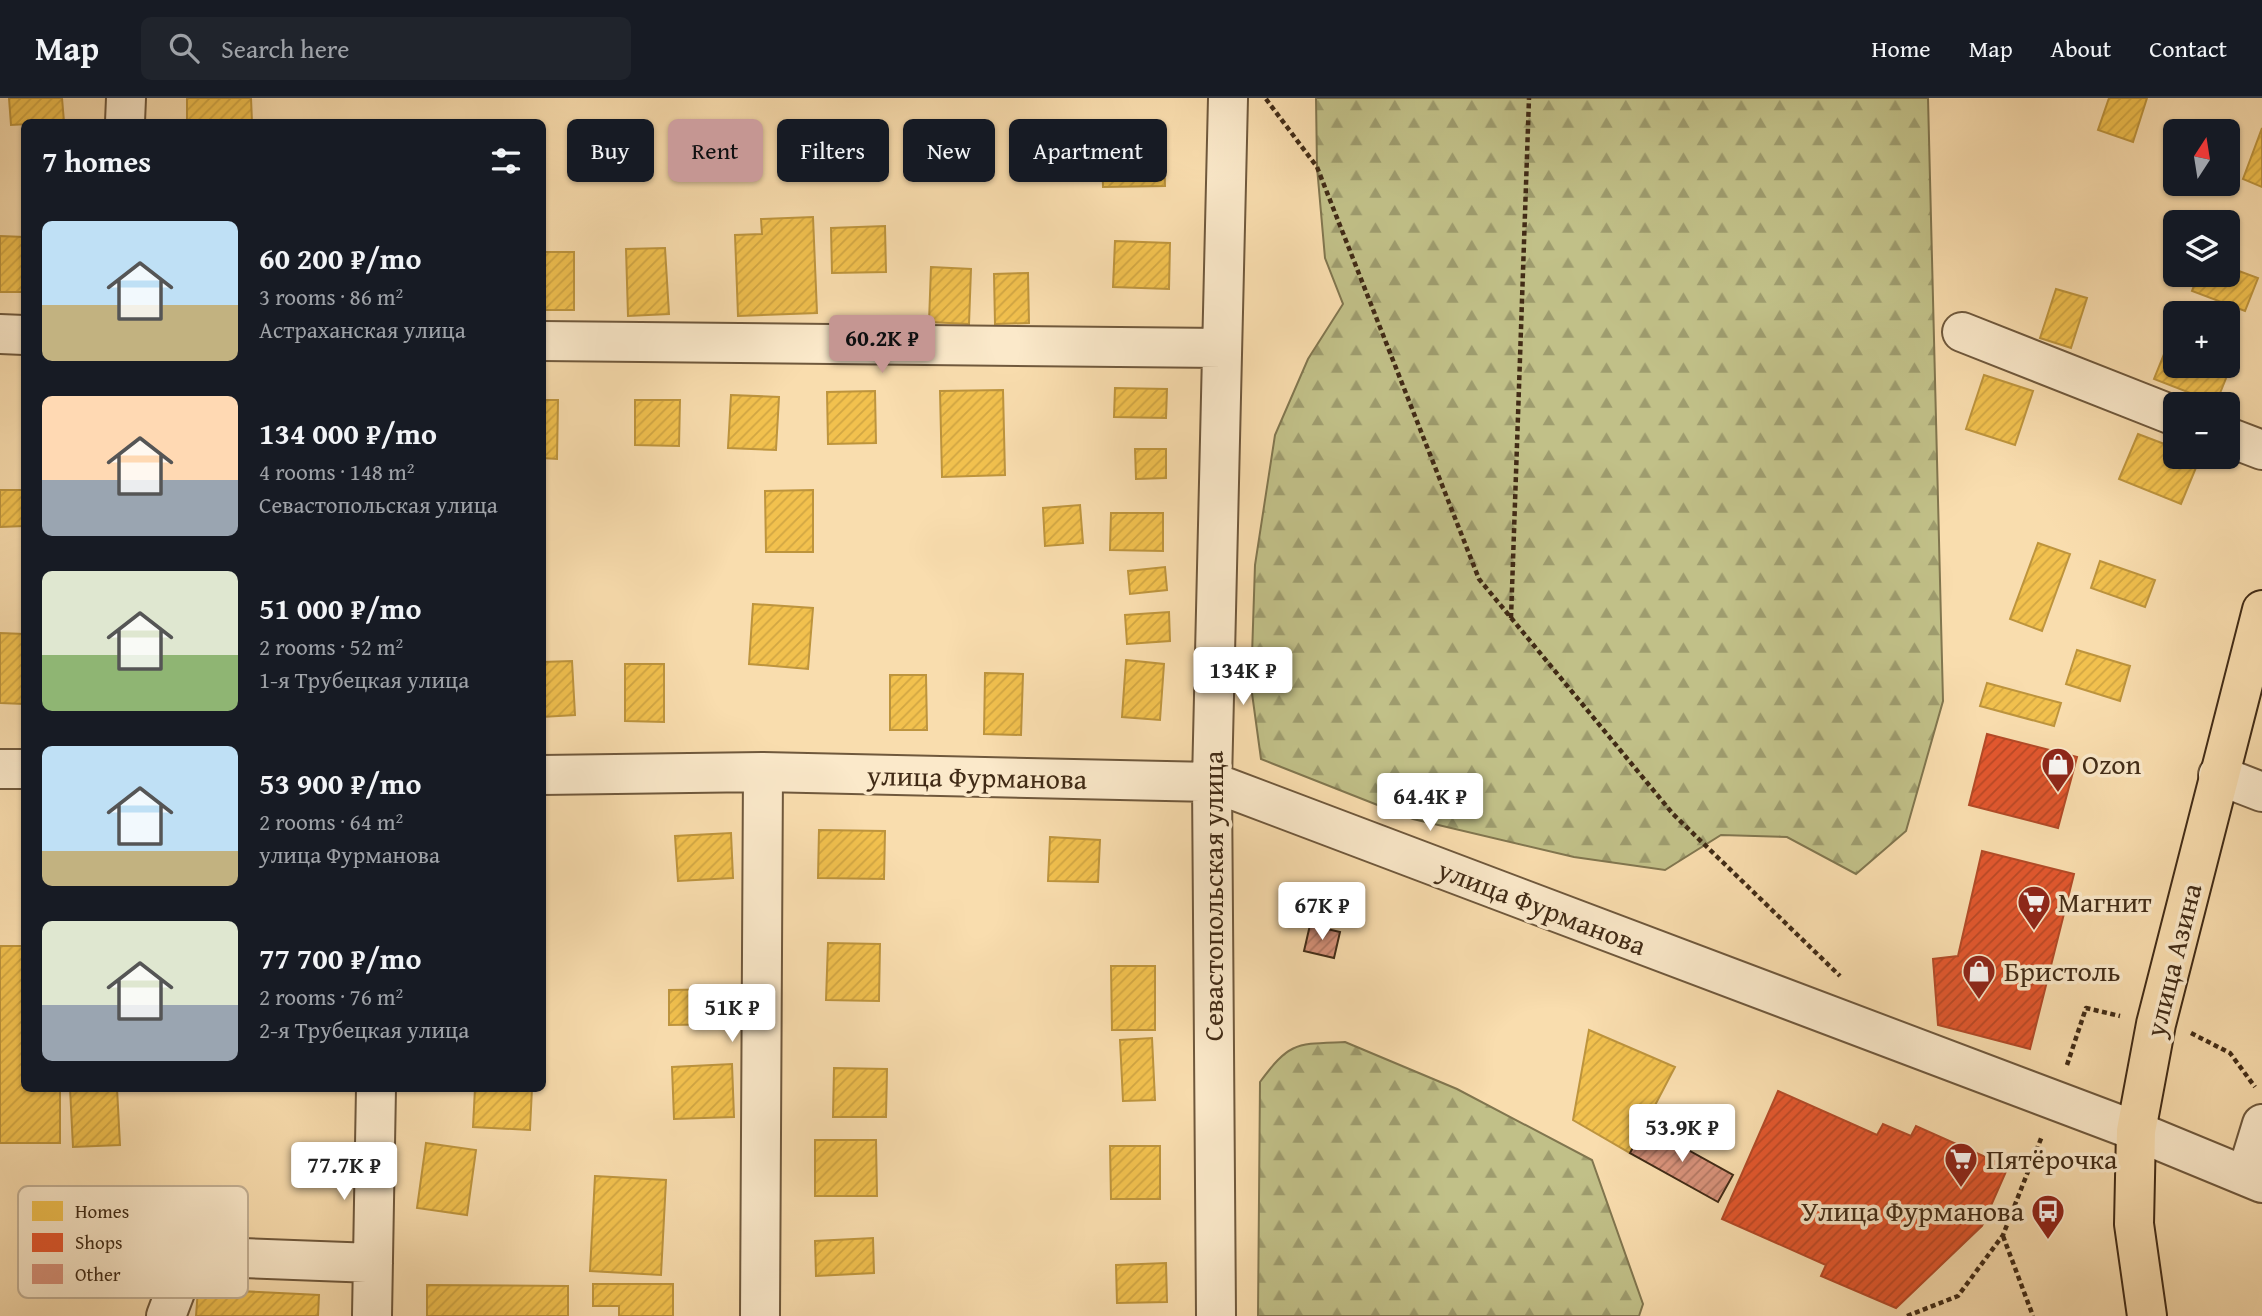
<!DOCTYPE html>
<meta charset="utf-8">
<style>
:root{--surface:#171b24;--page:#20242c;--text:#f1f3f6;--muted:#9ea1a6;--line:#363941;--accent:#c59692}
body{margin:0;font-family:"Gentium Book Plus",serif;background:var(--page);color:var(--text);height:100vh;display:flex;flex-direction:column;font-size:26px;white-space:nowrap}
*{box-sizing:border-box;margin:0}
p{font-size:23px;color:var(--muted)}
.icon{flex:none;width:38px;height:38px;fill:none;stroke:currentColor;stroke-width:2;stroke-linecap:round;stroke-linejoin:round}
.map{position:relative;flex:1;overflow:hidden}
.side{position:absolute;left:21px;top:21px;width:525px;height:973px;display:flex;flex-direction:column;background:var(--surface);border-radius:10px;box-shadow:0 2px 5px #0004}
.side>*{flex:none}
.hud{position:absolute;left:567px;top:21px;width:665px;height:63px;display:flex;gap:14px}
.needle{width:46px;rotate:12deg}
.controls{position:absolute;left:2163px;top:21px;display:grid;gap:14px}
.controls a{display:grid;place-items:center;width:77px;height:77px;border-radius:10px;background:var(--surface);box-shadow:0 2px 5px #0004;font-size:35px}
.price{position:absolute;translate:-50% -60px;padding:0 16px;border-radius:7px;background:#fff;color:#222;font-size:23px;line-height:46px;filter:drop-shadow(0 2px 4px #0008)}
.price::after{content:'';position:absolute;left:50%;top:42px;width:21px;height:16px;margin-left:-10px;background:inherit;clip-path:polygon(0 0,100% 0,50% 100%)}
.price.active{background:var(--accent);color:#111}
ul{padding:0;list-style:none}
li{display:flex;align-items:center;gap:21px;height:175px;padding:0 21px}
li span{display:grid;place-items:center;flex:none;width:196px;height:140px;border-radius:10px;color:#555}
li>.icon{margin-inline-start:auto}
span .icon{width:84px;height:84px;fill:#fffc;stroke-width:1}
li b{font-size:30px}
h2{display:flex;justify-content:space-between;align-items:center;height:84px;padding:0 21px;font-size:30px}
.chip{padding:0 24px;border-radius:10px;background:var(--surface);box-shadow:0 2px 5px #0004;font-size:24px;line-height:63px}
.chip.active{background:var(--accent);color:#111}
header{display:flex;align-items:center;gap:42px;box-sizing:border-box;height:98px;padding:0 35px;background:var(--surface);border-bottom:2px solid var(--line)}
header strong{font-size:33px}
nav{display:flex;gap:38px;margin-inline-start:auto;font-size:24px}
.search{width:490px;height:63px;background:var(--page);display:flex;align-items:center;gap:18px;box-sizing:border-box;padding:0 24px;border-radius:10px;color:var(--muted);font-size:26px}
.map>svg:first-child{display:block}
</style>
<header>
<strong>Map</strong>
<div class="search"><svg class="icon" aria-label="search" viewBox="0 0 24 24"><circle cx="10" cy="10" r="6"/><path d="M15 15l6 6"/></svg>Search here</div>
<nav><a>Home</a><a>Map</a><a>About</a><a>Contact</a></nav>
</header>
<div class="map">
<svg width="2262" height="1218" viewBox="0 0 2262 1218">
<defs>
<pattern id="forest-firs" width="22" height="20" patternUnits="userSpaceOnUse" patternTransform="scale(1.75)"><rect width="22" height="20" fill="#c1c088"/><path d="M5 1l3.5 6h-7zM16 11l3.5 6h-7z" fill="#9e9c6e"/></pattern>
<pattern id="homes-hatch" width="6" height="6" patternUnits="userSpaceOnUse" patternTransform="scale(1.75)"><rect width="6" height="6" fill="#f2c14e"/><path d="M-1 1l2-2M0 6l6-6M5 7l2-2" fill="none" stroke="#d1a643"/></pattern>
<pattern id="shops-hatch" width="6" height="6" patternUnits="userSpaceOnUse" patternTransform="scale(1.75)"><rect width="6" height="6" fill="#e4572e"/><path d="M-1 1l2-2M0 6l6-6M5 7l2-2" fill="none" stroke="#ba4826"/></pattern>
<pattern id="building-hatch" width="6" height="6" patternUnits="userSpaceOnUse" patternTransform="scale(1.75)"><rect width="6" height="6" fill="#d8927a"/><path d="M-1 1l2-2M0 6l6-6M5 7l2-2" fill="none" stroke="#b17763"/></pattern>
</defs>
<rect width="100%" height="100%" fill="#f9ddae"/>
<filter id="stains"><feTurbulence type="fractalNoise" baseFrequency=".00286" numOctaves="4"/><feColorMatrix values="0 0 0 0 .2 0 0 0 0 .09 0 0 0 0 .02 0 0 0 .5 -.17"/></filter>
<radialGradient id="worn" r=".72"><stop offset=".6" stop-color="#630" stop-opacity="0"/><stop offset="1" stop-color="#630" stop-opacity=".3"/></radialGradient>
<path fill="url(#forest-firs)" stroke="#81764f" stroke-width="2" d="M1316 0H1928L1943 603 1906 733 1856 776 1787 739 1721 737 1665 772 1574 759 1413 721 1261 661 1251 588 1255 467 1275 337 1308 261 1343 206 1325 160 1317 69Z
M1345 944 1457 991 1592 1062 1643 1206 1639 1218H1258L1260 984C1290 943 1297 946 1345 944Z"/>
<path fill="url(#homes-hatch)" stroke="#bd943d" stroke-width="2" d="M9 0H62L64 24 11 27Z
M187 0H251L252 24H187Z
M2109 0H2147L2133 44 2098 32Z
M2262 30V89L2243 81Z
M1164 49 1165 88 1103 89 1102 51Z
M813 119 817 215 738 218 735 137 762 136 761 121Z
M885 128 886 174 832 175 831 130Z
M0 138 24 139V194H0Z
M1115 143 1170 145 1169 191 1113 189Z
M665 150 669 216 628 218 626 151Z
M542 154H574V212H542Z
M931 169 971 171 969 226 929 224Z
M2228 169 2258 180 2245 213 2192 193 2198 177H2228Z
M1028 175 1029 225 995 226 994 176Z
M2056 191 2087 200 2071 250 2040 240Z
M2173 234 2175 235V268H2228V255L2235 258 2216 305 2154 281Z
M1984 277 2033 293 2015 347 1966 331Z
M1115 290 1167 291 1166 320 1114 319Z
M1003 292 1005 377 942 379 940 293Z
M875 293 876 345 828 346 827 294Z
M731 297 779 299 776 352 728 350Z
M542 302H558L557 361 542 360Z
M635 302H680L679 348 635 347Z
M2138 336 2175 350V359L2200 360 2181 406 2119 381Z
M1135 351H1166V380L1136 381Z
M0 392H24V428L0 429Z
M813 392V454H766L765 393Z
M1080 407 1083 445 1045 448 1043 410Z
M1111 415H1163V453L1110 452Z
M2038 445 2070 456 2042 533 2010 521Z
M2100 463 2155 482 2145 509 2091 490Z
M1165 469 1167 492 1130 496 1128 473Z
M753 506 813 510 808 571 749 566Z
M1169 514 1170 543 1127 546 1125 517Z
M0 535 24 536V606L0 605Z
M2077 552 2130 568 2120 603 2066 586Z
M1126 562 1164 566 1160 622 1122 619Z
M572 563 575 617 542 619V564Z
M625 566H664V624L625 623Z
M985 575 1023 576 1021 637 984 636Z
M890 577H926L927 632H890Z
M1987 585 2061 605 2054 628 1980 608Z
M819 732 885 733 884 781 818 780Z
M731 735 733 780 678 783 675 738Z
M1050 739 1100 742 1098 784 1048 783Z
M828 845 880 846 879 903 826 902Z
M0 848H24V990H60V1045H0Z
M1111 868H1155V932H1112Z
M731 891 732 926 669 927V892Z
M1589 932 1675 969 1630 1055 1573 1022Z
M1152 940 1155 1002 1123 1003 1120 942Z
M732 966 734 1019 674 1021 672 969Z
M834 970 887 971 886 1019H833Z
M70 990H117L120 1047 73 1049Z
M475 990H532L530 1032 473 1029Z
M815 1042H876L877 1098H815Z
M426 1045 476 1052 467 1117 417 1110Z
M1110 1048H1160V1101H1111Z
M595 1078 666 1082 661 1177 590 1173Z
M873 1140 874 1175 816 1178 815 1143Z
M1166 1165 1167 1204 1117 1205 1116 1167Z
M593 1186H673V1218H619V1208H593Z
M427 1187 568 1188V1218H427Z
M198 1191 319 1197 318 1218H196Z"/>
<path fill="url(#shops-hatch)" stroke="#b34a27" stroke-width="2" d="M1987 636 2077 659 2058 730 1969 707Z
M1982 753 2074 776 2030 951 1938 927 1933 861 1958 858Z
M1778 993 1877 1037 1883 1026 1911 1038 1916 1028 2008 1069 1982 1128 1896 1210 1821 1178 1826 1167 1722 1121Z"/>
<path fill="url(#building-hatch)" stroke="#412b16" stroke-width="2" d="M1310 827 1340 834 1334 860 1304 853Z
M1645 1028 1733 1077 1718 1104 1630 1055Z"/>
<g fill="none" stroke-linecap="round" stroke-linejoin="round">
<defs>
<path id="minor" d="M125 24 126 0
M1962 234 2175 318
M0 236 24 237
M542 243 1222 250
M2228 339 2262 352
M0 671H24
M542 677 763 674 1212 684 2136 1033 2262 1085
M2218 677 2262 694
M2246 1078 2262 1026
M166 1218 180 1181 192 1164 218 1159 373 1165
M372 1218 376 990
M760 1218 763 674
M1216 1218 1212 684 1228 0"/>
<path id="major" d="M2147 1218 2134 1126 2136 1033 2156 926 2262 512"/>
</defs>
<use href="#minor" stroke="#6f583c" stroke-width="42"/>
<use href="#major" stroke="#412b16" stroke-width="42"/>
<path stroke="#412b16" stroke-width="4.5" stroke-dasharray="5 3.5" stroke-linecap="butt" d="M1266 1 1317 69 1479 481 1673 716 1840 878
M1511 520 1529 0
M2191 935 2230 955 2255 989
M2067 967 2086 910 2120 918
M2003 1138 2033 1218
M1907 1218 1958 1198 2003 1137 2042 1038"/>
<use href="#minor" stroke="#fbe9ca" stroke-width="38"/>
<use href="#major" stroke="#f9ddae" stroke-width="38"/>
</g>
<defs>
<symbol id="shop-pin" viewBox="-11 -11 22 30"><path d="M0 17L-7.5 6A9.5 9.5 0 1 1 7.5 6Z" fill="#8f2418" stroke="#fbe9ca"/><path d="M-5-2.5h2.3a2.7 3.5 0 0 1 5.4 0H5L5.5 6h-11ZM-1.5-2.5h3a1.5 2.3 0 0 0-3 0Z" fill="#fff"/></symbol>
<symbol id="supermarket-pin" viewBox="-11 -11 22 30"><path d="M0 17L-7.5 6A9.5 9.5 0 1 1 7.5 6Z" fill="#8f2418" stroke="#fbe9ca"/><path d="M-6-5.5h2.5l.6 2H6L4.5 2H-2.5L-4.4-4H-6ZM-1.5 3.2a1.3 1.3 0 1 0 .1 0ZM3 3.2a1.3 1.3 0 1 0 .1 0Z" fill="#fff"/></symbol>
<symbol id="bus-pin" viewBox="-11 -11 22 30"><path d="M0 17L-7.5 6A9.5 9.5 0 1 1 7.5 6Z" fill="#8f2418" stroke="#fbe9ca"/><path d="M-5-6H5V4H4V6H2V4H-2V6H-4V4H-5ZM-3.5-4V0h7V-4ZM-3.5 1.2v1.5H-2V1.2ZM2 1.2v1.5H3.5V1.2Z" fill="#fff"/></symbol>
</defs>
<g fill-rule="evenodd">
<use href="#shop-pin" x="2039" y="647" width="38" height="52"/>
<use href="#supermarket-pin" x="2015" y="785" width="38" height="52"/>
<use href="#shop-pin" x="1960" y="854" width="38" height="52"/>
<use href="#supermarket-pin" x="1942" y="1042" width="38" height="52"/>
<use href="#bus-pin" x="2029" y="1094" width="38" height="52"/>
</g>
<g text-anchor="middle" stroke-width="7" stroke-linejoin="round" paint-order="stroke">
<g font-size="28" fill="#412b16" stroke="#fbe9ca" text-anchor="start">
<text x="2082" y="676">Ozon</text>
<text x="2058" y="814">Магнит</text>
<text x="2004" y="883">Бристоль</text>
<text x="1986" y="1071">Пятёрочка</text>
<text x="2024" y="1123" text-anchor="end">Улица Фурманова</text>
</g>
<g font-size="28" fill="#412b16" stroke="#fbe9ca">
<text transform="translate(977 679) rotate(1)" y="10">улица Фурманова</text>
<text transform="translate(1213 798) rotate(-90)" y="10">Севастопольская улица</text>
<text transform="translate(1542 809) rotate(21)" y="10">улица Фурманова</text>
<text transform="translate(2173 862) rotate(-76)" y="10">улица Азина</text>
</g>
</g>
<rect x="18" y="1088" width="230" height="112" rx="10" fill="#fbe9ca" stroke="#c3b094" stroke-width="2"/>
<rect x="32" y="1103" width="31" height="20" fill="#f2c14e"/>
<rect x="32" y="1135" width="31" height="19" fill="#e4572e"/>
<rect x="32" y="1166" width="31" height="20" fill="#d8927a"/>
<g font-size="19" fill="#412b16">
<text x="75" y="1120">Homes</text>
<text x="75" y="1151">Shops</text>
<text x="75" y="1183">Other</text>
</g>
<rect width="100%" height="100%" filter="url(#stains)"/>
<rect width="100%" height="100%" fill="url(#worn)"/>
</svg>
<div class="controls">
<a><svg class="needle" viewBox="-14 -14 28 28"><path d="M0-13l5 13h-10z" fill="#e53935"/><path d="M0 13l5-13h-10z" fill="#9ea1a6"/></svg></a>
<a><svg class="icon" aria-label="layers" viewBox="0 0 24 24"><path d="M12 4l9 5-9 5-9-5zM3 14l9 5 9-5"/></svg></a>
<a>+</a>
<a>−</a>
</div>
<b class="price active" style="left:882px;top:277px">60.2K ₽</b>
<b class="price" style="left:1243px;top:609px">134K ₽</b>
<b class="price" style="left:1430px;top:735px">64.4K ₽</b>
<b class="price" style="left:1322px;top:844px">67K ₽</b>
<b class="price" style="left:732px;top:946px">51K ₽</b>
<b class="price" style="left:1682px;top:1066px">53.9K ₽</b>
<b class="price" style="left:344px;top:1104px">77.7K ₽</b>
<div class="hud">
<a class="chip">Buy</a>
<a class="chip active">Rent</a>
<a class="chip">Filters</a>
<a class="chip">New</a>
<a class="chip">Apartment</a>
</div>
<section class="side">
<h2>7 homes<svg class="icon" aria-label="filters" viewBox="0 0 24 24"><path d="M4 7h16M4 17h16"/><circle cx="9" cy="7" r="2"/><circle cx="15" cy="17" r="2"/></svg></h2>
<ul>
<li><span style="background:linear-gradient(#bfe0f5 60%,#c2b280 0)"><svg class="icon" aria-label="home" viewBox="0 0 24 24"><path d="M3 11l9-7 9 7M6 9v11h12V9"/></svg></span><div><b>60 200 ₽/mo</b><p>3 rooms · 86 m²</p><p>Астраханская улица</p></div></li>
<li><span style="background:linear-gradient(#ffd9b3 60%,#9aa5b1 0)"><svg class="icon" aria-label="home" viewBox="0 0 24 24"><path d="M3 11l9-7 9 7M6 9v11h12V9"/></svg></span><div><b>134 000 ₽/mo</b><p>4 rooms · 148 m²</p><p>Севастопольская улица</p></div></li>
<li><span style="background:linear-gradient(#dfe7d0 60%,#8fb573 0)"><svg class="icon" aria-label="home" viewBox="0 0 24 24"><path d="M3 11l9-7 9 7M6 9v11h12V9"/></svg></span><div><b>51 000 ₽/mo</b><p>2 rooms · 52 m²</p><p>1-я Трубецкая улица</p></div></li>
<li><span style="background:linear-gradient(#bfe0f5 75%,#c2b280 0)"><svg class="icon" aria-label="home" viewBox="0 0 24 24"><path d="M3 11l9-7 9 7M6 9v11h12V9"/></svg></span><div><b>53 900 ₽/mo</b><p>2 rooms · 64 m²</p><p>улица Фурманова</p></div></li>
<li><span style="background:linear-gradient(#dfe7d0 60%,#9aa5b1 0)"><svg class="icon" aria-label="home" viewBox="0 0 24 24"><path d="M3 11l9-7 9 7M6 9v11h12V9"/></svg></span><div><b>77 700 ₽/mo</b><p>2 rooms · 76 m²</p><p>2-я Трубецкая улица</p></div></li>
</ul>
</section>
</div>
